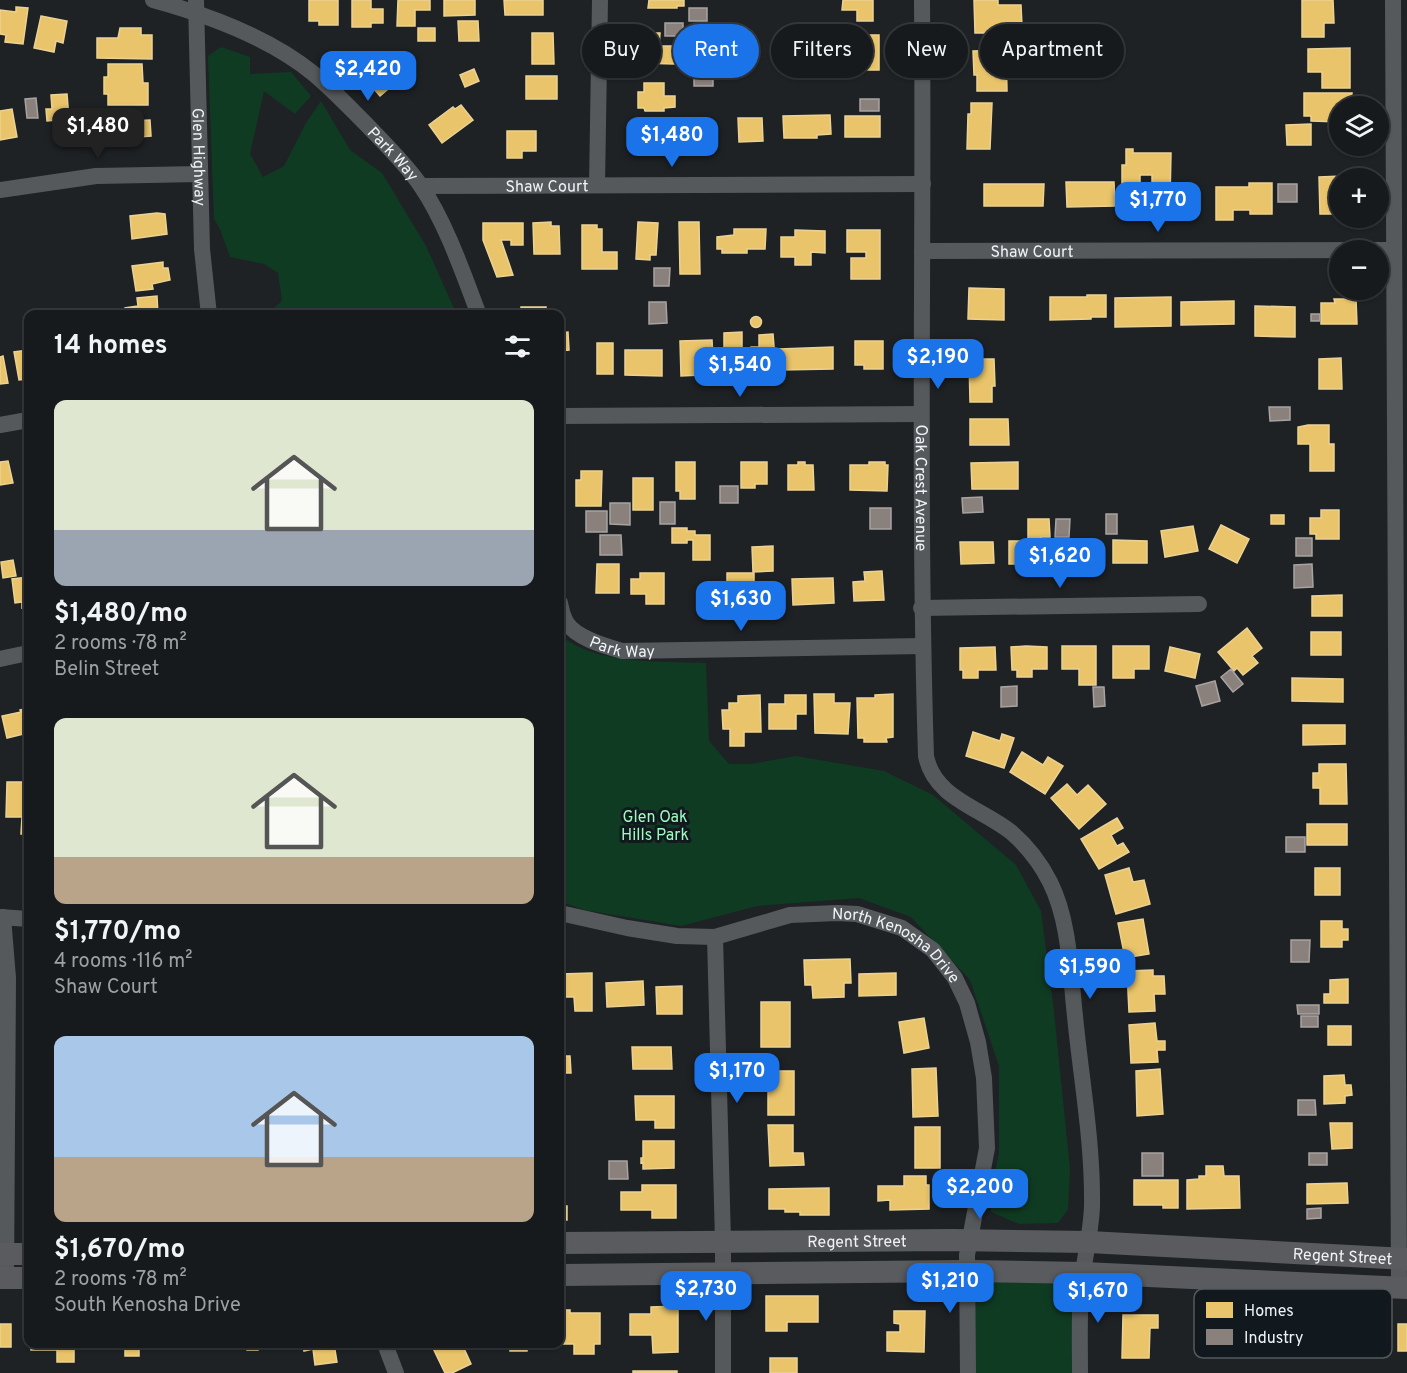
<!DOCTYPE html>
<meta charset="utf-8">
<style>
:root{--surface:#161a1c;--page:#1f2325;--text:#f1f3f6;--muted:#9ea1a3;--line:#35383b;--accent:#1a73e8}
body{margin:0;font-family:Overpass,sans-serif;background:var(--page);color:var(--text);height:100vh;display:flex;flex-direction:column;font-size:22px;white-space:nowrap}
*{box-sizing:border-box;margin:0}
p{font-size:20px;color:var(--muted)}
.icon{flex:none;width:33px;height:33px;fill:none;stroke:currentColor;stroke-width:2;stroke-linecap:round;stroke-linejoin:round}
.map{position:relative;flex:1;overflow:hidden}
.panel{position:absolute;left:24px;top:310px;width:540px;height:1038px;display:flex;flex-direction:column;background:var(--surface);border-radius:12px;box-shadow:0 2px 4px #0004,0 0 0 2px var(--line)}
.panel>*{flex:none}
.guide{position:absolute;left:582px;top:24px;width:570px;height:54px;display:flex;gap:12px}
.tools{position:absolute;left:1329px;top:96px;display:grid;gap:12px}
.tools a{display:grid;place-items:center;width:60px;height:60px;border-radius:50%;background:var(--surface);box-shadow:0 2px 4px #0004,0 0 0 2px var(--line);font-size:30px}
.price{position:absolute;translate:-50% -51px;padding:0 14px;border-radius:12px;background:var(--accent);color:#fff;font-size:20px;line-height:39px;filter:drop-shadow(0 2px 3px #0008)}
.price::after{content:'';position:absolute;left:50%;top:36px;width:18px;height:14px;margin-left:-9px;background:inherit;clip-path:polygon(0 0,100% 0,50% 100%)}
.price.active{background:#222;color:#fff}
ul{padding:0;list-style:none}
li{display:grid;align-content:center;gap:12px;height:318px;padding:0 30px}
li span{display:grid;place-items:center;height:186px;border-radius:12px;color:#555}
li>.icon{margin-inline-start:auto}
span .icon{width:108px;height:108px;fill:#fffc;stroke-width:1}
li b{font-size:26px}
h2{display:flex;justify-content:space-between;align-items:center;height:72px;padding:0 30px;font-size:26px}
.pill{padding:0 21px;border-radius:27px;background:var(--surface);box-shadow:0 2px 4px #0004,0 0 0 2px var(--line);font-size:21px;line-height:54px}
.pill.active{background:var(--accent);color:#fff}
.map>svg:first-child{display:block}
</style>
<div class="map">
<svg width="1407" height="1373" viewBox="0 0 1407 1373">
<rect width="100%" height="100%" fill="#1e2225"/>
<path fill="#103b23" d="M221 47 250 57V74L291 72 311 96 295 114 264 91 250 154 263 177 284 166 306 123 321 101 350 150 382 173 426 246 457 315H266L282 301 278 273 264 264 230 257 220 229 214 219 208 56Z
M560 635C594 665 662 661 706 663L709 741 729 764H751L796 756 884 771 933 795 1016 865 1041 911 1054 1012 1070 1169 1068 1209 1058 1223 1019 1224 991 1212V1189L999 1154V1066L970 980 911 917 859 898 757 906 681 926 584 910 560 901Z
M967 1271 1084 1273 1080 1373H968Z"/>
<path fill="#e9c46a" stroke="#ebd294" stroke-width="1.5" d="M309 0H338V25H319V21H309Z
M352 0H371V9H383V23H371V27H352Z
M398 0H430V10H415V26H397Z
M444 0H475V15L444 16Z
M504 0H543V15H505Z
M649 0H684V6H677V8H648Z
M843 0H873V21H857V10H842Z
M974 0H998V5H1021L1022 26H998V33H975Z
M1302 0H1333L1334 23H1324V37H1302Z
M16 7 28 8 23 44 5 42 6 35 0 34V10L16 12Z
M41 16 67 21 63 43 56 41 54 52 34 48Z
M458 21H478L479 41H459Z
M120 28H141V35H152V59L97 58V38H118Z
M418 28H435V41H418Z
M532 33H553L554 64H532Z
M639 33H660L659 46H674V64L639 63Z
M838 35H879V70H852V54H838Z
M1350 48V88H1322V72H1308V49Z
M1006 50 1007 91H977V75H974L973 51Z
M380 54 401 78 380 96 359 72Z
M108 64H142L143 83H148V105H108V94H104V77H108Z
M474 69 479 81 465 87 460 75Z
M526 76H557V99H526Z
M644 83H664V96H675V107L664 108V111H645L644 108H638V92H644Z
M1304 93H1352L1351 106H1340V122L1311 121V116H1304Z
M67 94 69 119 47 121 46 109H52L51 95Z
M971 103H992L990 149H967L968 114H971Z
M461 105 473 120 442 143 429 125 453 107 455 109Z
M12 109 17 137 0 140V111Z
M127 115V121L150 120 151 136 126 138 125 131 113 132 111 116Z
M830 115 831 134 817 135V138H784L783 116Z
M845 116H880V137H845Z
M738 118H762L763 141 739 142Z
M1311 124V145H1287L1286 125Z
M507 131H536V151H522V158H507Z
M635 132H684V152H645V147H635Z
M1126 149H1133V153H1171L1170 200H1152V175H1140V186H1122V165H1126Z
M1342 176V178H1340V214H1320L1319 177Z
M1066 182H1114L1115 206 1067 207Z
M1249 183H1272V214H1250V210H1233V220H1216V187H1249Z
M984 184H1044L1043 206H984Z
M157 213 165 214 167 234 132 239 130 216Z
M551 222V226H559L560 254H534L533 223Z
M638 222 658 223 656 255H650V260L636 259Z
M679 222H699L700 274H680Z
M483 223H523V245H511V240H501L513 275 497 277 483 240Z
M582 225H597V229H602V252H617V269H582Z
M734 229H766L765 249H747V253H722V249H717V237L734 235Z
M795 230 825 231V253L811 252V265H795V257H781V237H795Z
M847 230H880V279H851V258H866V252H847Z
M163 262V268H168L170 280 152 284 153 289 136 291 132 266Z
M969 288 1004 289V320L968 319Z
M1087 295H1106V317H1091V319L1050 320V297H1087Z
M157 296 158 315H126L125 308 138 306 137 298Z
M1171 297V326L1115 327V298Z
M1334 299H1356L1357 324H1321V303H1335Z
M1234 301V324L1181 325V302Z
M1255 306 1295 307V337L1255 336Z
M521 307H546V315H521Z
M750.5 322a5.5 5.5 0 1 1 11 0a5.5 5.5 0 1 1-11 0Z
M568 332 569 350 560 351V333Z
M742 332V350H751V347H759V335L773 334 776 371H752V377H735V372H724V333Z
M712 340 713 357H701V375L681 376 680 341Z
M855 341H883V369H864V365H855Z
M597 343H613V374H597Z
M833 347V369L780 370 779 349Z
M28 350V379L19 380 14 352Z
M625 350H662V376L625 375Z
M3 356 8 383 0 384V357Z
M1341 358 1342 389H1319V359Z
M969 359H994L995 386H992V402H970Z
M970 419H1008L1009 445H970Z
M1308 425H1329V444H1334V471H1310V444H1298V427Z
M23 458H28V481H27Z
M8 461 13 483 0 485V462Z
M676 462H695V499H680V491H676Z
M741 462H767V484H755V488H741Z
M798 462H805V465H813L814 490H788V465H798Z
M869 462H885V465H888L887 491 850 490V465H869Z
M1018 462V489H972L971 463Z
M581 471H602L601 506H576V480H581Z
M633 478H653V510H633Z
M1321 510H1339V539H1316V534H1310V518H1321Z
M1271 515H1284V524H1271Z
M1028 519H1049L1050 537H1041V564H1009V541H1028Z
M1221 525 1249 539 1237 563 1209 549Z
M1193 526 1198 551 1165 557 1161 531Z
M672 528H687V531H695V535H710V560H693V540H687V543H672Z
M1113 540 1147 541V563H1113Z
M1062 541H1096V563H1063Z
M960 542H993L994 563 961 564Z
M773 546V571L753 572 752 547Z
M13 560 16 576 3 578 1 562Z
M597 564H619V593H596Z
M882 571 884 600 854 601 853 582 865 581 864 572Z
M640 573H664V604H646V594H631V579H640Z
M727 573H754V596L727 597Z
M28 577V607L22 608V602L15 603 12 579Z
M833 578 834 603 793 605 792 579Z
M1342 595V616H1312V596Z
M1247 628 1262 648 1252 656 1258 663 1243 675 1237 668 1234 671 1218 652Z
M1311 632H1341V655H1311Z
M1026 646 1047 647V669H1032V677H1017V670H1012L1011 647Z
M1062 646H1096V685H1079V669H1062Z
M1113 646H1149V669H1134V678H1113Z
M995 647 996 670H978V678H963V670H960V648Z
M1170 647 1200 654 1195 678 1165 671Z
M1292 678 1343 679V702L1292 701Z
M814 694H834V703H850L848 734 815 733Z
M893 694V737L886 738 887 742H864V738H858L857 698H875V695Z
M760 695 761 732H744V746H730V729H723L722 710H729V703H738V696Z
M785 695H806V714H796V729H769V704H785Z
M28 708V733L7 738 2 716 21 712 20 710Z
M1303 725H1345V744L1303 745Z
M973 732 1000 741 1002 734 1014 738 1004 768 966 756Z
M1022 752 1043 765 1048 757 1063 766 1045 794 1010 772Z
M1319 764H1346L1347 804H1320V788H1313V773H1319Z
M7 782H25L24 805H28V834H21L22 817H6Z
M1067 784 1077 795 1088 785 1106 804 1079 829 1051 798Z
M1117 818 1123 828 1111 835 1117 846 1123 843 1129 852 1099 869 1081 839Z
M1307 824H1347V845H1307Z
M1129 868 1133 882 1144 880 1150 904 1116 914 1105 875Z
M1315 868H1340V895H1315Z
M1143 919 1149 954 1125 958 1118 923Z
M1321 921H1342V929H1348V940H1342V947H1321Z
M850 959 851 983H844V997L813 998 812 985H805L804 960Z
M1153 970V976H1164L1165 994H1154L1155 1011 1129 1012 1127 971Z
M592 973V1011H575L574 997H560V974Z
M896 973V995L859 996V974Z
M1348 979V1003H1324V994H1330V980Z
M643 981 644 1005 607 1007 606 983Z
M682 986V1014H657L656 987Z
M761 1002H790V1047H761Z
M924 1018 929 1048 904 1053 899 1022Z
M1155 1023 1157 1041H1165V1050H1157L1158 1062 1131 1063 1129 1025Z
M1328 1026H1351V1045H1328Z
M632 1047H671L672 1069H633Z
M560 1056H570L571 1073H560Z
M936 1068 938 1116 913 1117 912 1069Z
M1160 1069 1163 1114 1137 1116 1136 1071Z
M768 1071H794V1115H768Z
M1344 1075 1345 1085H1351L1352 1095 1345 1096V1103L1324 1104V1076Z
M635 1096H674V1128H655V1120H636Z
M560 1098H565V1113H560Z
M1330 1123H1352V1148L1332 1149Z
M768 1125H793V1153H803L804 1165 770 1166Z
M915 1127H940V1168H915Z
M643 1141H674V1168L643 1169V1162L641 1163V1158H643Z
M1206 1166H1223L1224 1176H1239L1240 1208 1187 1209V1180L1199 1179V1176H1206Z
M904 1176H926V1185H929V1209L890 1210V1200L878 1201V1186H904Z
M1134 1180H1178V1208H1163V1205H1134Z
M1347 1183 1348 1203 1307 1204V1184Z
M642 1185H676V1218H652V1210H621V1192H642Z
M829 1188V1215H800V1212H785V1209H769V1189Z
M560 1206H567V1220H560Z
M766 1296H818V1322H787V1331H766Z
M678 1306V1352L653 1353 652 1335H630V1314H651V1307Z
M560 1310H570V1313H600V1344H594V1354H574V1344H560Z
M894 1311H925L924 1352 887 1351V1332H900V1324L894 1323Z
M1123 1315H1158V1328H1150L1149 1358H1122Z
M0 1324H11V1347H0Z
M1398 1324H1407V1351H1398Z
M31 1344H74V1362H57V1350H31Z
M98 1344H139V1356H125V1349H98Z
M155 1344H197V1347H155Z
M228 1344H258V1350H247V1344Z
M303 1344H334L337 1362 315 1365 313 1349 304 1351Z
M431 1344H462L471 1364 452 1373H445Z
M510 1344H527V1351H510Z
M770 1358H797V1373H770Z
M633 1371H677V1373H633Z"/>
<path fill="#8a817c" stroke="#a8a3a1" stroke-width="1.5" d="M689 8H707V21H689Z
M665 23H683V36H665Z
M694 71H713V86H694Z
M36 98 38 118H27L25 99Z
M860 99H879V111H860Z
M712 138 713 153 701 154V139Z
M1278 184H1297V202H1278Z
M654 268H670L669 286H654Z
M649 302H666L667 323 649 324Z
M1311 314H1320V321H1311Z
M1269 407H1290V420L1270 421Z
M720 486H738V503H720Z
M982 497 983 512 963 513 962 498Z
M660 502H675V524H660Z
M610 503H630V525L610 524Z
M870 508H891V529H870Z
M586 511H607V532H586Z
M1106 514H1117V534H1106Z
M1056 519H1070L1069 537H1055Z
M600 535H621L622 555H600Z
M1296 538H1312V556H1296Z
M1312 564 1313 587 1294 588V565Z
M1231 669 1243 684 1233 692 1221 677Z
M1215 681 1220 701 1202 706 1196 686Z
M1017 686V706L1001 707V687Z
M1093 687H1104L1105 706 1094 707Z
M1286 837H1305V852H1286Z
M1291 940H1310L1309 962H1291Z
M1297 1005H1319V1014H1298Z
M1301 1016H1318V1027H1301Z
M1298 1100H1315L1316 1115H1298Z
M1142 1153H1163V1176H1142Z
M1309 1153H1327V1165H1309Z
M609 1161H627L628 1179H609Z
M1321 1208V1218L1307 1219V1209Z"/>
<g fill="none" stroke-linecap="round" stroke-linejoin="round">
<g stroke="#56595c" stroke-width="16">
<path id="s1" d="M153 0C208 15 269 37 314 74 332 89 349 107 367 125 385 144 406 164 421 186 446 223 463 273 479 315"/>
<path id="s2" d="M922 0C924 252 918 504 926 756 934 798 981 808 1011 832 1026 845 1041 864 1050 882 1070 922 1070 972 1075 1016 1081 1079 1093 1142 1092 1206 1091 1235 1083 1262 1081 1291 1079 1318 1080 1346 1080 1373"/>
<path d="M1393 0 1399 1288"/>
<path id="s3" d="M196 1 202 249 209 315"/>
<path d="M597 185 600 0"/>
<path id="s4" d="M421 186 923 184"/>
<path d="M0 190 96 176 200 174"/>
<path id="s5" d="M922 251 1394 250"/>
<path d="M560 416 921 414"/>
<path d="M0 425 28 420"/>
<path id="s6" d="M560 603C561 609 563 616 566 622 576 638 605 646 622 651L922 646"/>
<path d="M921 608 1199 604"/>
<path d="M0 659 28 653"/>
<path id="s7" d="M560 913 627 928 677 936 715 937 790 915 837 913 857 914 902 928 933 950 955 978 967 1003 978 1042 984 1078 987 1148 967 1255 968 1373"/>
<path d="M0 917 28 919"/>
<path d="M3 917 8 978 6 1278"/>
<path d="M715 937 723 1241V1373"/>
<path d="M385 1344 396 1373"/>
</g>
<g stroke="#5a5b5e" stroke-width="22">
<path id="s8" d="M560 1243 952 1240 1089 1242 1407 1259"/>
<path d="M0 1254H28"/>
<path d="M560 1275 967 1271 1084 1273 1407 1288"/>
<path d="M0 1278H28"/>
</g>
</g>
<g text-anchor="middle" stroke-width="6" stroke-linejoin="round" paint-order="stroke">
<g font-size="16" fill="#eff3f7" stroke="#12191e">
<text dy="6" stroke="none"><textPath href="#s1" startOffset="291">Park Way</textPath></text>
<text dy="6" stroke="none"><textPath href="#s3" startOffset="156">Glen Highway</textPath></text>
<text dy="6" stroke="none"><textPath href="#s4" startOffset="126">Shaw Court</textPath></text>
<text dy="6" stroke="none"><textPath href="#s5" startOffset="110">Shaw Court</textPath></text>
<text dy="6" stroke="none"><textPath href="#s2" startOffset="488">Oak Crest Avenue</textPath></text>
<text dy="6" stroke="none"><textPath href="#s6" startOffset="84">Park Way</textPath></text>
<text dy="6" stroke="none"><textPath href="#s7" startOffset="352">North Kenosha Drive</textPath></text>
<text dy="6" stroke="none"><textPath href="#s8" startOffset="297">Regent Street</textPath></text>
<text dy="6" stroke="none"><textPath href="#s8" startOffset="783">Regent Street</textPath></text>
</g>
<g font-size="16" fill="#9dfdbe" stroke="#12191e">
<text x="655" y="822">Glen Oak<tspan x="655" dy="18">Hills Park</tspan></text>
</g>
</g>
<rect x="1194" y="1289" width="198" height="69" rx="9" fill="#12191e" stroke="#545a5f" stroke-width="1.5"/>
<rect x="1206" y="1302" width="27" height="16" fill="#e9c46a"/>
<rect x="1206" y="1329" width="27" height="16" fill="#8a817c"/>
<g font-size="16" fill="#eff3f7">
<text x="1244" y="1316">Homes</text>
<text x="1244" y="1343">Industry</text>
</g>
</svg>
<div class="tools">
<a><svg class="icon" aria-label="layers" viewBox="0 0 24 24"><path d="M12 4l9 5-9 5-9-5zM3 14l9 5 9-5"/></svg></a>
<a>+</a>
<a>−</a>
</div>
<b class="price" style="left:368px;top:102px">$2,420</b>
<b class="price active" style="left:98px;top:159px">$1,480</b>
<b class="price" style="left:672px;top:168px">$1,480</b>
<b class="price" style="left:1158px;top:233px">$1,770</b>
<b class="price" style="left:938px;top:390px">$2,190</b>
<b class="price" style="left:740px;top:398px">$1,540</b>
<b class="price" style="left:1060px;top:589px">$1,620</b>
<b class="price" style="left:741px;top:632px">$1,630</b>
<b class="price" style="left:1090px;top:1000px">$1,590</b>
<b class="price" style="left:737px;top:1104px">$1,170</b>
<b class="price" style="left:980px;top:1220px">$2,200</b>
<b class="price" style="left:950px;top:1314px">$1,210</b>
<b class="price" style="left:706px;top:1322px">$2,730</b>
<b class="price" style="left:1098px;top:1324px">$1,670</b>
<div class="guide">
<a class="pill">Buy</a>
<a class="pill active">Rent</a>
<a class="pill">Filters</a>
<a class="pill">New</a>
<a class="pill">Apartment</a>
</div>
<section class="panel">
<h2>14 homes<svg class="icon" aria-label="filters" viewBox="0 0 24 24"><path d="M4 7h16M4 17h16"/><circle cx="9" cy="7" r="2"/><circle cx="15" cy="17" r="2"/></svg></h2>
<ul>
<li><span style="background:linear-gradient(#dfe7d0 70%,#9aa5b1 0)"><svg class="icon" aria-label="home" viewBox="0 0 24 24"><path d="M3 11l9-7 9 7M6 9v11h12V9"/></svg></span><div><b>$1,480/mo</b><p>2 rooms · 78 m²</p><p>Belin Street</p></div></li>
<li><span style="background:linear-gradient(#dfe7d0 75%,#b9a48a 0)"><svg class="icon" aria-label="home" viewBox="0 0 24 24"><path d="M3 11l9-7 9 7M6 9v11h12V9"/></svg></span><div><b>$1,770/mo</b><p>4 rooms · 116 m²</p><p>Shaw Court</p></div></li>
<li><span style="background:linear-gradient(#a9c7e8 65%,#b9a48a 0)"><svg class="icon" aria-label="home" viewBox="0 0 24 24"><path d="M3 11l9-7 9 7M6 9v11h12V9"/></svg></span><div><b>$1,670/mo</b><p>2 rooms · 78 m²</p><p>South Kenosha Drive</p></div></li>
</ul>
</section>
</div>
